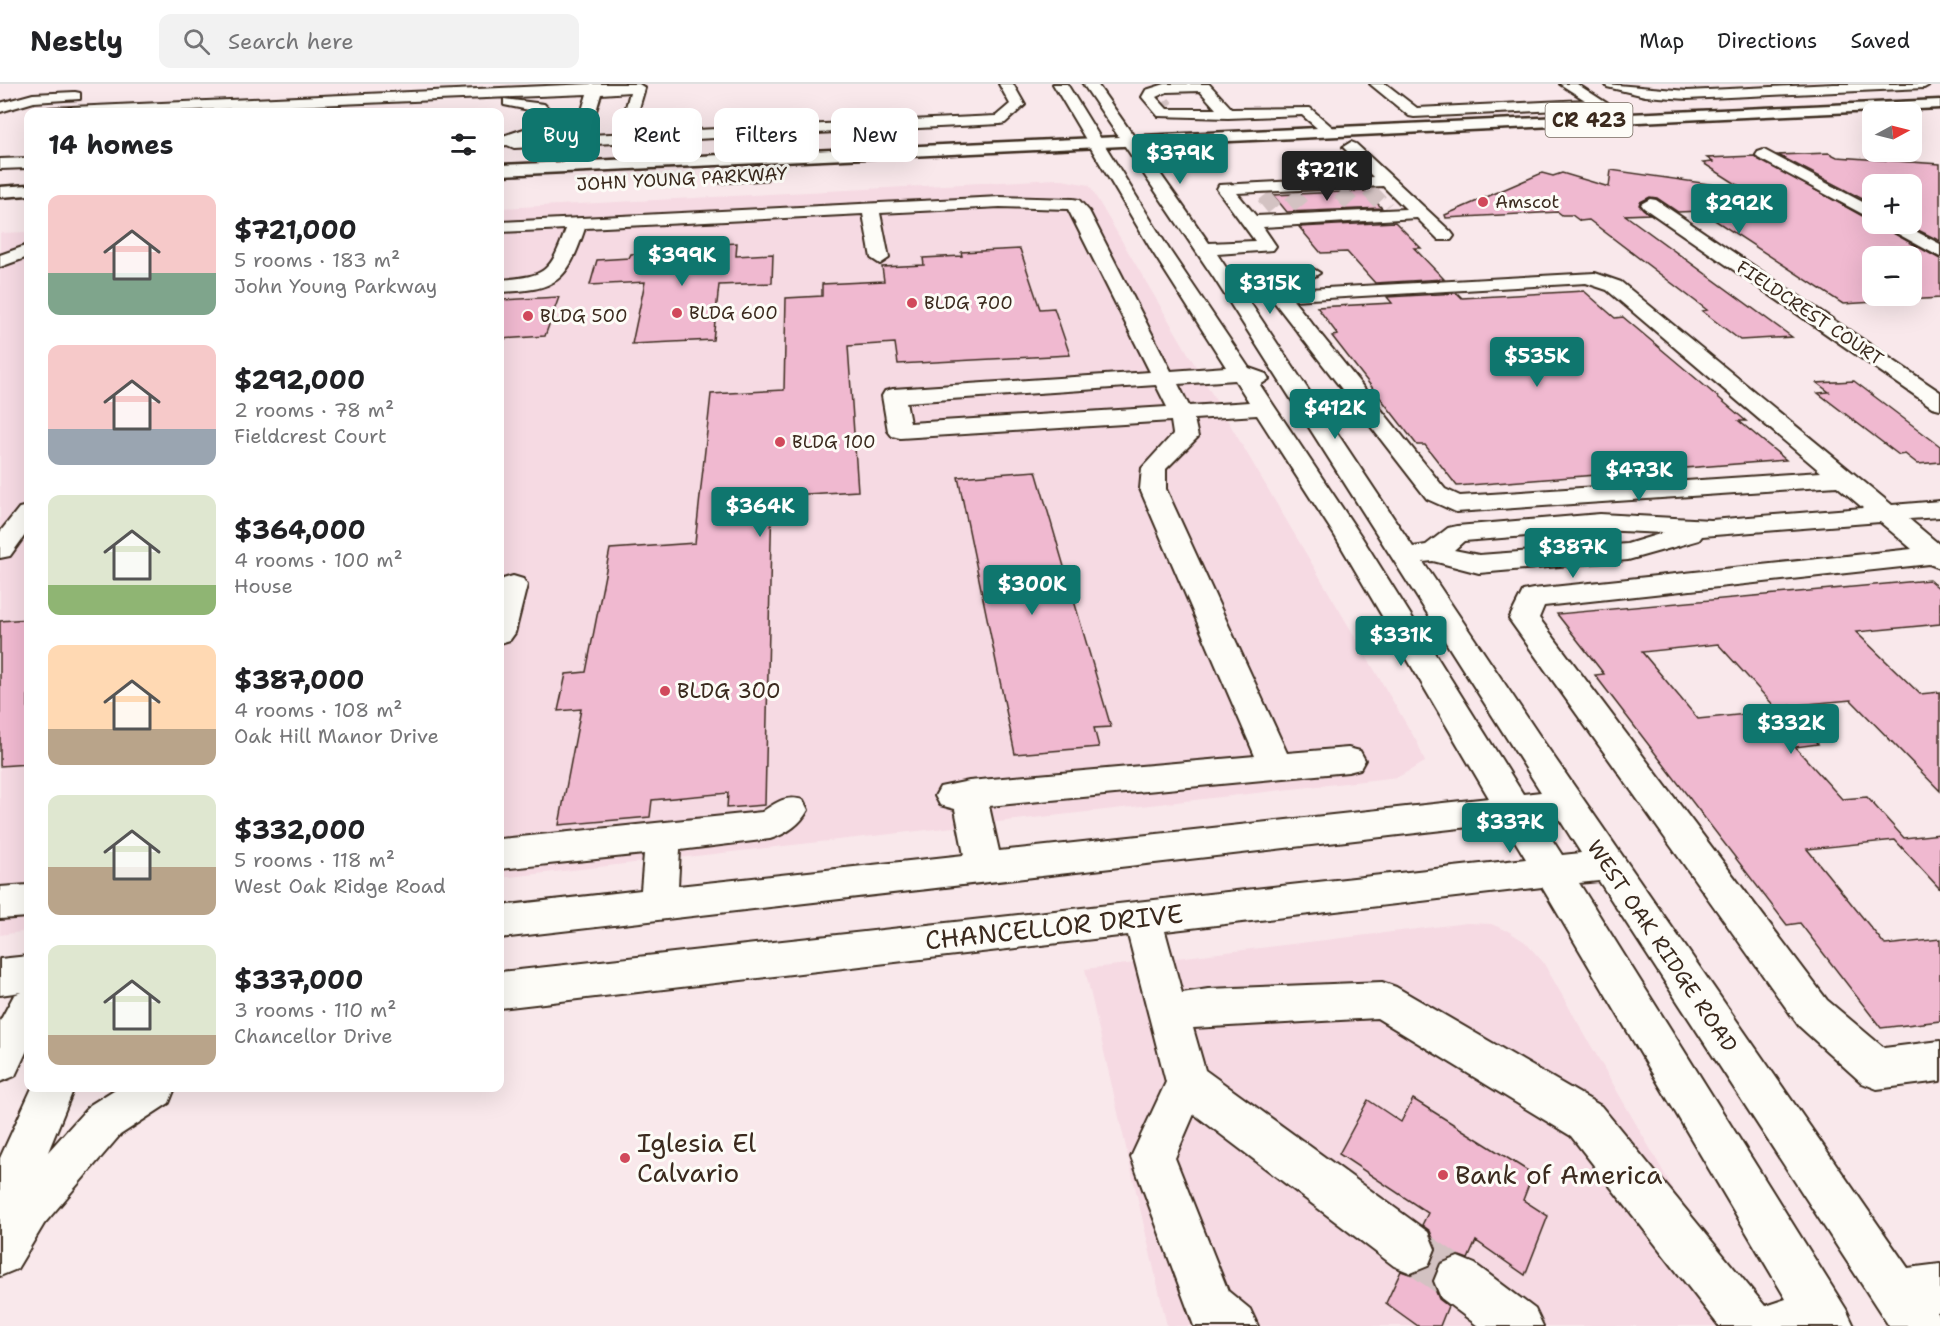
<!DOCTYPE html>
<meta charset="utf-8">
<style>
:root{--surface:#fff;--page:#f2f2f2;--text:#202124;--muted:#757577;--line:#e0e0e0;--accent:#0f766e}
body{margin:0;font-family:"Shantell Sans",sans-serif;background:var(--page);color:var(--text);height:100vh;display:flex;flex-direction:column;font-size:22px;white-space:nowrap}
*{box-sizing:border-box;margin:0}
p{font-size:20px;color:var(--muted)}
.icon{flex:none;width:33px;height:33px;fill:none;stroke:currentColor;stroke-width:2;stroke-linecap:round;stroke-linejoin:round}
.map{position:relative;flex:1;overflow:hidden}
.side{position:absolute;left:24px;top:24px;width:480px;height:984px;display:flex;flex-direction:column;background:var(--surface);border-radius:12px;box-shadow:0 6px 24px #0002}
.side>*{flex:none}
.guide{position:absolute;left:522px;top:24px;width:570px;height:54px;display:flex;gap:12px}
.needle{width:39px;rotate:83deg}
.buttons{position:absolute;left:1862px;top:18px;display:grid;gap:12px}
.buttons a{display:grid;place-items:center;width:60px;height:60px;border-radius:12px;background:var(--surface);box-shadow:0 6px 24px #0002;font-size:30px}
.price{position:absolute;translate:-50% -51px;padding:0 14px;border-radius:6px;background:var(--accent);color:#fff;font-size:20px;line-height:39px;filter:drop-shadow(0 2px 3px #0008)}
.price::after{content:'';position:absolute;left:50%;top:36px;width:18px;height:14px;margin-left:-9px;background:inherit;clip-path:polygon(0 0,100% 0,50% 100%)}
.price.current{background:#222;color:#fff}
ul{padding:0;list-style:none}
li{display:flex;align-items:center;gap:18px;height:150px;padding:0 24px}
li span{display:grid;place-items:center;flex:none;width:168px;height:120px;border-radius:12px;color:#555}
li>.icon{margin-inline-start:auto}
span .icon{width:72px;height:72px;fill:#fffc;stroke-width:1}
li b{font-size:26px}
h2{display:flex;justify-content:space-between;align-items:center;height:72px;padding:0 24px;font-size:26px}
.tag{padding:0 21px;border-radius:12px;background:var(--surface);box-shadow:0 6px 24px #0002;font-size:21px;line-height:54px}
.tag.current{background:var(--accent);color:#fff}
header{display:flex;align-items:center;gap:36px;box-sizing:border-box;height:84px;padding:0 30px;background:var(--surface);border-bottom:2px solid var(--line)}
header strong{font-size:28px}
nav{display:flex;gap:33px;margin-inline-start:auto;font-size:21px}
.search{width:420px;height:54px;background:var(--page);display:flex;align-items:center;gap:15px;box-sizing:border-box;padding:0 21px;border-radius:12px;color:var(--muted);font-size:22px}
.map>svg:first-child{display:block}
</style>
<header>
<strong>Nestly</strong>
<div class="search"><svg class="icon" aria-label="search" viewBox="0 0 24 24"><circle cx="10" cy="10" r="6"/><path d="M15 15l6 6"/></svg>Search here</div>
<nav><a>Map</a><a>Directions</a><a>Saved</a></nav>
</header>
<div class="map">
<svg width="1940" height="1242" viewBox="0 0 1940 1242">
<rect width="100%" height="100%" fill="#f9e8eb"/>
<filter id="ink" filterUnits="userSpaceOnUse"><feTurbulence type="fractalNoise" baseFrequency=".0167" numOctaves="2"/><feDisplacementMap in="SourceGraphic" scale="12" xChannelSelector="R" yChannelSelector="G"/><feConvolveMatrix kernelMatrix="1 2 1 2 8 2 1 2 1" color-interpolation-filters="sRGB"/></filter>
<g filter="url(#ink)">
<path fill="#f6dae3" d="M1057 95 1089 101 1418 660 1425 678 1398 693 500 794V124Z
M28 148V847L0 851V149Z
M1467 839 1491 840 1508 847 1525 858 1543 878 1752 1242H1167L1085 885Z"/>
<path fill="#f0b9d0" stroke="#3b2a1e" stroke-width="1.5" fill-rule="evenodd" d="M1829 69 1837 73 1940 80V157L1906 140H1911V100H1872V120L1778 71Z
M1754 72 1940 175V214L1843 220 1701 127 1678 128 1657 114 1650 113 1640 118 1639 121 1649 130 1625 131 1792 253 1740 256 1702 227 1707 226 1589 136 1580 137 1572 131H1562L1558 128 1446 134 1445 131 1542 89 1553 92 1562 89 1609 103 1611 86 1744 105 1703 79 1713 78 1707 74ZM1872 172H1911V212H1872Z
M1365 107 1382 124 1287 128 1273 111Z
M1395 138 1421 164H1414L1444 195 1375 199 1347 168 1321 169 1299 143Z
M737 159 736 172 773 170 772 199 719 201 713 256 632 260 645 198 590 201 597 176 629 174 631 170 644 169 645 164Z
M1020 165 1040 225 1054 224 1070 271 898 280 895 259 848 262 858 407 772 412 765 721 727 724 728 709 652 716 650 733 559 741 581 625 558 627 566 590 586 588 610 465 695 459 711 310 784 306 786 214 822 212V200L884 197 882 183 924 181 923 174 962 172 961 168Z
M1584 207 1615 234 1623 233 1686 286 1746 337H1739L1786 376 1457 402 1425 361H1417L1332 252 1338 251 1317 223 1392 219 1387 213 1457 209 1462 214Z
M559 213 545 252 500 255V216Z
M1854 297 1940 362V378L1918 380 1905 370 1899 371 1818 309 1829 308 1817 299Z
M1036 387 1111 643 1094 644 1099 663 1015 670 958 393Z
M1929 496 1940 505V540L1856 548 1920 610 1940 608V707L1851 616 1775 623 1718 560 1642 568 1698 635 1786 626 1818 660 1795 663 1842 715 1867 713 1904 754 1940 750V805L1895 756 1807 765 1885 861 1940 855V937L1881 944 1800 839 1787 841 1595 591 1604 590 1557 530Z
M28 535V680L0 682V537Z
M1413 1015 1533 1090 1523 1116 1548 1132 1525 1191 1476 1157 1468 1175 1457 1171 1439 1179 1432 1198 1439 1215 1448 1222 1440 1242H1418L1386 1219 1401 1187 1412 1191 1430 1183 1437 1164 1430 1147 1422 1141 1428 1129 1339 1070 1368 1016 1401 1038Z"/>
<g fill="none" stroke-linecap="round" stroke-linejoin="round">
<path stroke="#d3c2c2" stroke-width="16" stroke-dasharray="16 8" stroke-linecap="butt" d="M1163 19 1167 24
M1369 106 1386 124
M1340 108 1356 125
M1291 110 1306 128
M1264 112 1278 129"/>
<path stroke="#d3c2c2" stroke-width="44" stroke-dasharray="44 22" stroke-linecap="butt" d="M1411 1165 1458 1197"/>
<defs>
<path id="minor" d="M590 0H639L645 4 633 45H623L621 42 630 8 601 10 589 51 996 32 1010 20 999 0H1013L1025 21 1005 39 1000 40 514 64 507 61 500 62V53L527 44 541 33 534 27 504 21V15L544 20 557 33 537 50 527 54 574 52 587 10 143 28H42L49 24Z
M1053 0H1067L1170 167 1249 284 1266 290 1269 295 1260 301 1361 452 1523 710 1541 708 1214 194 1083 0H1097L1209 159 1255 157 1217 105 1219 101 1373 93 1343 63 1351 58 1356 60 1451 148 1454 152 1451 156H1439L1417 134 1263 143 1276 162 1273 166 1217 170 1229 188 1310 183 1320 189 1310 195 1237 199 1413 463 1426 461 1448 444 1457 442 1600 430 1711 436 1863 424 1837 402 1456 428 1427 415 1272 215 1269 211 1272 207 1595 189 1621 198 1892 421 1940 417V433L1909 435 1940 461V484L1929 480 1544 522 1539 534 1827 916 1884 964 1940 957V997L1877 1005 1862 999 1799 942 1509 535 1523 507 1533 505 1912 465 1880 438 1702 452 1699 456 1628 476 1479 489 1433 477 1423 478 1545 660 1908 1184 1940 1180V1228H1937L1940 1242H1889L1599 797 1579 799 1846 1225 1854 1242H1719L1571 1052 1377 934 1193 944 1205 986 1428 1148 1435 1165 1428 1182 1411 1189 1394 1182 1194 1030 1175 1074 1228 1207 1250 1225 1258 1242H1194L1131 1073 1166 998 1128 851 500 924V888L1526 775 1504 739 500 854V822L641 806 644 770 500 785V755L762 728C777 718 786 711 803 716L808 726C800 741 786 750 770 755L680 766 678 802 964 771 955 725 940 721 935 712 940 703 969 697 1255 672 1140 405 1142 384 1173 350 1171 337 900 354 892 352 888 347 882 312 885 307 893 305 1150 288 1068 125 1000 123 880 129 889 174 880 180 871 174 863 130 585 144C567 198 557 206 500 208V196C546 192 550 189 566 145L500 148V138L1000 113 1073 115 1079 116 1089 127 1171 287 1226 283 1152 167ZM1383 102 1406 125 1256 132 1237 109ZM1586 199 1607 206 1821 388 1460 412 1445 405 1293 216ZM1235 296 1249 318 1189 322 1178 300ZM1156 301 1167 323 910 339 906 318ZM1257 331 1335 452 1489 714 999 767 989 722 1348 688 1360 685 1365 676 1360 667 1348 664 1287 669 1166 405V385L1198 353 1194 335ZM1600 446 1663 449 1627 460 1479 471 1454 466 1464 457ZM1558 733 1581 769 1562 771 1539 735ZM1542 803 1786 1215 1765 1222 1601 1022 1396 903 1382 898 1208 905 1182 909 1165 847Z
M1165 0H1209L1232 25 1310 24 1338 48 1335 51H1325L1302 31 1228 34 1158 32 1142 13 1146 6ZM1200 7 1216 25H1167L1156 13 1167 8Z
M1370 0H1386L1417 24 1585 16 1560 0H1577L1608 20 1601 24 1414 33 1409 32Z
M1605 0 1687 7 1834 0H1931L1924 4 1687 15 1645 12 1607 3Z
M75 8 80 9V15L34 18 0 28V19L33 10Z
M1764 66 1872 123V135L1758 74 1756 71 1758 68Z
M28 74V84L0 85V75Z
M1650 115 1656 116 1940 308V325L1932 323 1644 124 1641 120Z
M1880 140H1902L1940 160V173Z
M28 161V173L0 183V171Z
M28 422V447L10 472 0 474V448L19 424Z
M513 492 523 495 527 501 515 549 510 556 500 559V500L503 495Z
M28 801V833L0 835V803Z
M28 872V964L15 992 0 998V937L14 911 21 908 0 911V875Z
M32 1004H74L48 1068 90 1021 117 1004H175L169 1019 120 1051 44 1140 17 1185 0 1192V1074Z
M1458 1173 1475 1180 1535 1225 1543 1242H1478L1441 1214 1434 1197 1441 1180Z"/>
<path id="major" d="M760 86 769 91 766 95 720 98 711 93 720 88Z"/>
<path id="highway" d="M1940 16V24L500 91V81Z
M28 101V111L0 113V103Z"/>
</defs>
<use href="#minor" stroke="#3b2a1e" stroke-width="4"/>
<use href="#major" stroke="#3b2a1e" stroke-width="5"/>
<use href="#highway" stroke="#3b2a1e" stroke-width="5"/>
<use href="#minor" fill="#fdfcf7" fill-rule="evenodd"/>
<use href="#major" fill="#fdfcf7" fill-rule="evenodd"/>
<use href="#highway" fill="#fdfcf7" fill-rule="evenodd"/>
</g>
</g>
<g fill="#d1495b" stroke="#fdfcf7" stroke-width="2">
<circle cx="1483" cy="118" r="6"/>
<circle cx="912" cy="219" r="6"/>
<circle cx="677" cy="229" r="6"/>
<circle cx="528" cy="232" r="6"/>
<circle cx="780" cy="358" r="6"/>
<circle cx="665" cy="607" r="6"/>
<circle cx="625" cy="1074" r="6"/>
<circle cx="1443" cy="1091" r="6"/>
</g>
<g text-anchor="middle" stroke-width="6" stroke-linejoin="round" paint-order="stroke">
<g font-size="18" fill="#3b2a1e" stroke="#fdfcf7">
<text transform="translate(682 95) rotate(-3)" y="6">JOHN YOUNG PARKWAY</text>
<text transform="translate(1810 229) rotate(34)" y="6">FIELDCREST COURT</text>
</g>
<g font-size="18" fill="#3b2a1e" stroke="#fdfcf7" text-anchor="start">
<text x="1495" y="124">Amscot</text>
<text x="924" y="225">BLDG 700</text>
<text x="689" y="235">BLDG 600</text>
<text x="540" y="238">BLDG 500</text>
<text x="792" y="364">BLDG 100</text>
</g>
<rect fill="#fdfcf7" stroke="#75695f" stroke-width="1.5" x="1545.5" y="19" width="87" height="34" rx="4.5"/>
<g font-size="20" font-weight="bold" fill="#3b2a1e">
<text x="1589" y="43">CR 423</text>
</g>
<g font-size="21" fill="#3b2a1e" stroke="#fdfcf7" text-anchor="start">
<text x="677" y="614">BLDG 300</text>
</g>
<g font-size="21" fill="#3b2a1e" stroke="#fdfcf7">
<text transform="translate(1662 862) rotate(56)" y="7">WEST OAK RIDGE ROAD</text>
</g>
<g font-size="26" fill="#3b2a1e" stroke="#fdfcf7">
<text transform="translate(1054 843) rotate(-6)" y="9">CHANCELLOR DRIVE</text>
</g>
<g font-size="26" fill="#3b2a1e" stroke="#fdfcf7" text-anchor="start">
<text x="637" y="1068">Iglesia El<tspan x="637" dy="30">Calvario</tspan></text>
<text x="1455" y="1100">Bank of America</text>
</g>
</g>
</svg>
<div class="buttons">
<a><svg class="needle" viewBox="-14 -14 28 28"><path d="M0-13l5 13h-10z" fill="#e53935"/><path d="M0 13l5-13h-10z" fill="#757577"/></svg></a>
<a>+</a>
<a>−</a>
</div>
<b class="price" style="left:1180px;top:101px">$379K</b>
<b class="price current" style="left:1327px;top:118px">$721K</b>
<b class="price" style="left:1739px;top:151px">$292K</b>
<b class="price" style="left:682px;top:203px">$399K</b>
<b class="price" style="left:1270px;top:231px">$315K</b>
<b class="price" style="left:1537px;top:304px">$535K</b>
<b class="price" style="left:1335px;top:356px">$412K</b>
<b class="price" style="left:1639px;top:418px">$473K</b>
<b class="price" style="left:760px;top:454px">$364K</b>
<b class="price" style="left:1573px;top:495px">$387K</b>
<b class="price" style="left:1032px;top:532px">$300K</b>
<b class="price" style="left:1401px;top:583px">$331K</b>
<b class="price" style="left:1791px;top:671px">$332K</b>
<b class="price" style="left:1510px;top:770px">$337K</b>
<div class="guide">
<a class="tag current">Buy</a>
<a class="tag">Rent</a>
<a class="tag">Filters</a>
<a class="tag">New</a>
</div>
<section class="side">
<h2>14 homes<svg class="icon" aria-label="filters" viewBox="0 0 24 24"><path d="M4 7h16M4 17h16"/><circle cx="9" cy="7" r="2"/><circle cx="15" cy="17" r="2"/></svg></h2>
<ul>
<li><span style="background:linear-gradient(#f6c9c9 65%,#7fa58c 0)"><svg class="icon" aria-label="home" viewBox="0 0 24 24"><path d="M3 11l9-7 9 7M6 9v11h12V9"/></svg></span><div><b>$721,000</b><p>5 rooms · 183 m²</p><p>John Young Parkway</p></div></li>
<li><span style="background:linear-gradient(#f6c9c9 70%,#9aa5b1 0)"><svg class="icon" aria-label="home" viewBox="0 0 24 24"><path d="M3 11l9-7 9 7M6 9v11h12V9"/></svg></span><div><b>$292,000</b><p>2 rooms · 78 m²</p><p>Fieldcrest Court</p></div></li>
<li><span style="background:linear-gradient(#dfe7d0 75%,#8fb573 0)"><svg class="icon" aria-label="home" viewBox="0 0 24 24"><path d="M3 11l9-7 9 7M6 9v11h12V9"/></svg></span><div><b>$364,000</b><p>4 rooms · 100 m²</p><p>House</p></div></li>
<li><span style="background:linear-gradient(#ffd9b3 70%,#b9a48a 0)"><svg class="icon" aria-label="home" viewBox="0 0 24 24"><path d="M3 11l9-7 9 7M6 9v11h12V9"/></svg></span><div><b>$387,000</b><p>4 rooms · 108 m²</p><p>Oak Hill Manor Drive</p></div></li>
<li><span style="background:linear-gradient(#dfe7d0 60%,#b9a48a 0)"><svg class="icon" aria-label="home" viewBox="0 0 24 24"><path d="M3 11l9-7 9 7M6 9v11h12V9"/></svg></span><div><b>$332,000</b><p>5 rooms · 118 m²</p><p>West Oak Ridge Road</p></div></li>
<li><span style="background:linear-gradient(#dfe7d0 75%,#b9a48a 0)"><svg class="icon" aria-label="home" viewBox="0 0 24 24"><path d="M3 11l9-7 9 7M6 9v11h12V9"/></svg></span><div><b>$337,000</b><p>3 rooms · 110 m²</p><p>Chancellor Drive</p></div></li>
</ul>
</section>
</div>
